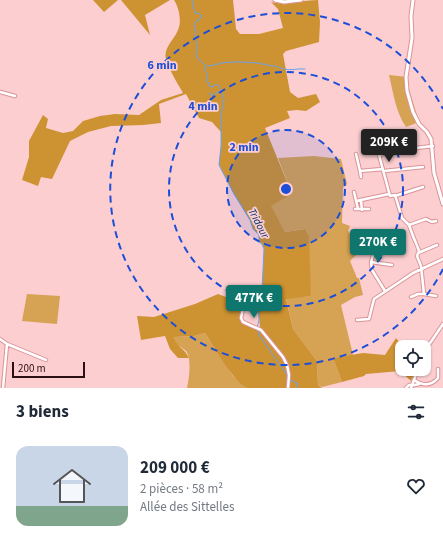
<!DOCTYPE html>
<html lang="fr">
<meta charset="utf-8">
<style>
:root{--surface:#fff;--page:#f2f2f3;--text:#1f2937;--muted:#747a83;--accent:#0f766e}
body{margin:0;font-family:"Source Sans 3",sans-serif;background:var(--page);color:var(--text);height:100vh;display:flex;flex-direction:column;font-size:15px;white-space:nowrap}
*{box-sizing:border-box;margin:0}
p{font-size:13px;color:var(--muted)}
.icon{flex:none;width:22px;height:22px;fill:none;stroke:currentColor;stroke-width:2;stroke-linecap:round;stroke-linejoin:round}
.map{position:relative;height:388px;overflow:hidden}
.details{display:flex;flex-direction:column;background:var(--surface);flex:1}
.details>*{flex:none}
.controls{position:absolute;left:395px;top:340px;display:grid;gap:8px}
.controls a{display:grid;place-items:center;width:36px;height:36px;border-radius:8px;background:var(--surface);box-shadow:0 1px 3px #0004;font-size:20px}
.scale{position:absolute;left:12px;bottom:10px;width:73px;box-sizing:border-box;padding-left:4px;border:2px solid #2b1113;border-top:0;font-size:11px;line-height:14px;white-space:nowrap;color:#2b1113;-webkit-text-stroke:3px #fcced0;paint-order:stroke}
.price{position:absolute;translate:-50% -34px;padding:0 9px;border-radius:4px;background:var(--accent);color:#fff;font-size:13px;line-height:26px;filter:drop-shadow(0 1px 2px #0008)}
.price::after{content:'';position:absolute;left:50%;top:24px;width:12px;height:9px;margin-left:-6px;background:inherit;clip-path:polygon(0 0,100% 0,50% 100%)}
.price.active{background:#222;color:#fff}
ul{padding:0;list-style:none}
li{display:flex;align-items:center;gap:12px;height:100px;padding:0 16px}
li span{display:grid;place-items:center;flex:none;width:112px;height:80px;border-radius:12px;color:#555}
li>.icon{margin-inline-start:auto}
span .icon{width:48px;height:48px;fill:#fffc;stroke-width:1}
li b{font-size:17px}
h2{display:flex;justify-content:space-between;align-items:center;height:48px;padding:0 16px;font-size:17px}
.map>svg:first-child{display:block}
</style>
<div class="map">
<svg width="443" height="388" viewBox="0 0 443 388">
<rect width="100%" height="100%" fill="#fcced0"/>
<path fill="#d6a253" d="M389 75 408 77V86L419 122 406 127C396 113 393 92 389 75Z
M314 156 341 159 347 184 343 187 342 223 350 226 348 231 353 237 357 254 350 261 357 278H359L363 295 355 297 341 305 353 355 333 358 342 382 322 387 318 385 317 361 293 329 286 298 311 296 304 229 285 232 270 206 292 194 278 158Z
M27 294 60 296 57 324 22 321Z
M205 333 233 376 247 388H187C189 380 192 358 186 351 179 344 178 349 174 337L194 336Z"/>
<path fill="#cd9232" d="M93 0H118L104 12Z
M121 0H170L145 15 150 35Z
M174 0H233L236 29 240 34H259L283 28 278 9 271 2C287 6 303 0 318 0L320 22 319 42 286 51 283 54 290 92 298 98 316 94 320 102 306 111 297 110 287 111 290 118 265 128 292 194 271 206 285 232 305 229 309 237 311 296 286 299 293 329 317 361 318 385 322 388H247C231 379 216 349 205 333L194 336 174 337C178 349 184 347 189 358H178L170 349 165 336 141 340 137 316 154 317 195 304 218 294 234 300 241 307C238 329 243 321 258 330L260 328 258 304 262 290 264 249 262 244 259 242V235L253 229 250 220 234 194 219 165 221 146V132L212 122 199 118 186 94 159 104 161 123 143 125 111 126 88 132 70 141 52 179 41 177 38 186 22 180 29 157V141L43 115 48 119 46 128 63 133 73 131 83 121 100 116 115 114 139 115 161 100 183 93C178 84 168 68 166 59 163 48 174 40 178 30 182 22 179 7 174 0Z
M396 338 403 347H402V369H416L411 381 400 371 366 374 364 376 342 382 333 358 363 353 385 355Z"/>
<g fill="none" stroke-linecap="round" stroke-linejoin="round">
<path stroke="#67a2ef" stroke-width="1" d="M192 0 195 13 200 14 201 17 199 20 196 21 194 25 196 32 195 38 197 44 196 55 197 58 205 65
M206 66 205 71 207 73 206 81 209 83V86L213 87 216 84 219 86 224 99 221 115V146L219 165 234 194 250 220 253 229 259 235V242L262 244 264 249 262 290 258 304 259 320 257 328 259 335 287 375V380
M207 66C213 66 217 64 222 63 234 61 260 62 271 66 276 65 279 68 284 69 291 71 298 68 305 69
M210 93V95H213L220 91
M290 380 297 383 298 388"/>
<defs>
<path id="minor" d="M0 92 4 93 15 96
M433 146 398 150 379 155 390 196 395 195 402 218 409 225 413 236 418 248 419 251 417 256 421 266 424 294 436 296
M377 148 379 155
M356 154 360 171 383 169
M360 171 361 177
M384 171 423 167
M354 192 358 209
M395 196 423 187
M356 201 389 194
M361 201 362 210
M355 209H369
M409 225 426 219 432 222 436 221
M373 234 371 241 374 252 371 262 372 270 385 291
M418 253 437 245
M371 262 392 265
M411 297 418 294H424
M243 309 241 318 243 322 261 330 283 357 287 365 289 375 288 388
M357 320 369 319 374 299 413 273 443 259
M0 339 7 344 46 360
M424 352 443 324
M414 380C423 386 431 386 438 378V369
M3 388 7 344
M406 388 409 385H415L419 384
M411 388 418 369"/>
<path id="tertiary" d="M275 0 284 2 301 0
M413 0 411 16 412 38 406 77 407 91 413 112 419 124 427 132 431 139 434 173 443 204"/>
</defs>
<use href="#minor" stroke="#db9498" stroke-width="4.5"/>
<use href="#tertiary" stroke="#db9498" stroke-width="5"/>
<use href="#minor" stroke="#fff" stroke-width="2.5"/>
<use href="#tertiary" stroke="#fff" stroke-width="3"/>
</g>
<circle cx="286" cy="189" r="59" fill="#1d4ed8" fill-opacity=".12"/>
<g fill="none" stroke="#1d4ed8" stroke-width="2" stroke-dasharray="7 5">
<circle cx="286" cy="189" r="59"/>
<circle cx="286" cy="189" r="117"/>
<path d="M443 269A176 176 0 1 1 443 109"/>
</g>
<g text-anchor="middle" stroke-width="3.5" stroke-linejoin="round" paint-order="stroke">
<g font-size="11" font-style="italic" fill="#00346f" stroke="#fcced0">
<text transform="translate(259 223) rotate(62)" y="4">Tridour</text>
</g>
</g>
<circle cx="286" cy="189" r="6" fill="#1d4ed8" stroke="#fcced0" stroke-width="2"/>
<g font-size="12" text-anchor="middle" font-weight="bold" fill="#1d4ed8" stroke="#fcced0" stroke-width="3.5" stroke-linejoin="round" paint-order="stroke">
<text x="162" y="69">6 min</text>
<text x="203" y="110">4 min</text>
<text x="244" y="151">2 min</text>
</g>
</svg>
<div class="controls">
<a><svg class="icon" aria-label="locate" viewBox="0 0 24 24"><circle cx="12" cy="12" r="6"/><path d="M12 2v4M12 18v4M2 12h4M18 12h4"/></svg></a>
</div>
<div class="scale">200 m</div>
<b class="price active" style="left:389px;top:163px">209K €</b>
<b class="price" style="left:378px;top:263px">270K €</b>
<b class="price" style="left:254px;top:319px">477K €</b>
</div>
<section class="details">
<h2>3 biens<svg class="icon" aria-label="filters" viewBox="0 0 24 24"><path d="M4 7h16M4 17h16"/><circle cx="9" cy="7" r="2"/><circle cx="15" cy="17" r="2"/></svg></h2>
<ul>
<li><span style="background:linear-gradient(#c9d6e8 75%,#7fa58c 0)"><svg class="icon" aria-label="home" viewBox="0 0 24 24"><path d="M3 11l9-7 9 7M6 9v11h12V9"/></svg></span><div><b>209 000 €</b><p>2 pièces · 58 m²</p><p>Allée des Sittelles</p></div><svg class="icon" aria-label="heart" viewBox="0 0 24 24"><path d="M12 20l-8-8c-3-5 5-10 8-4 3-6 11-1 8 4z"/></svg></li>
</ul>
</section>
